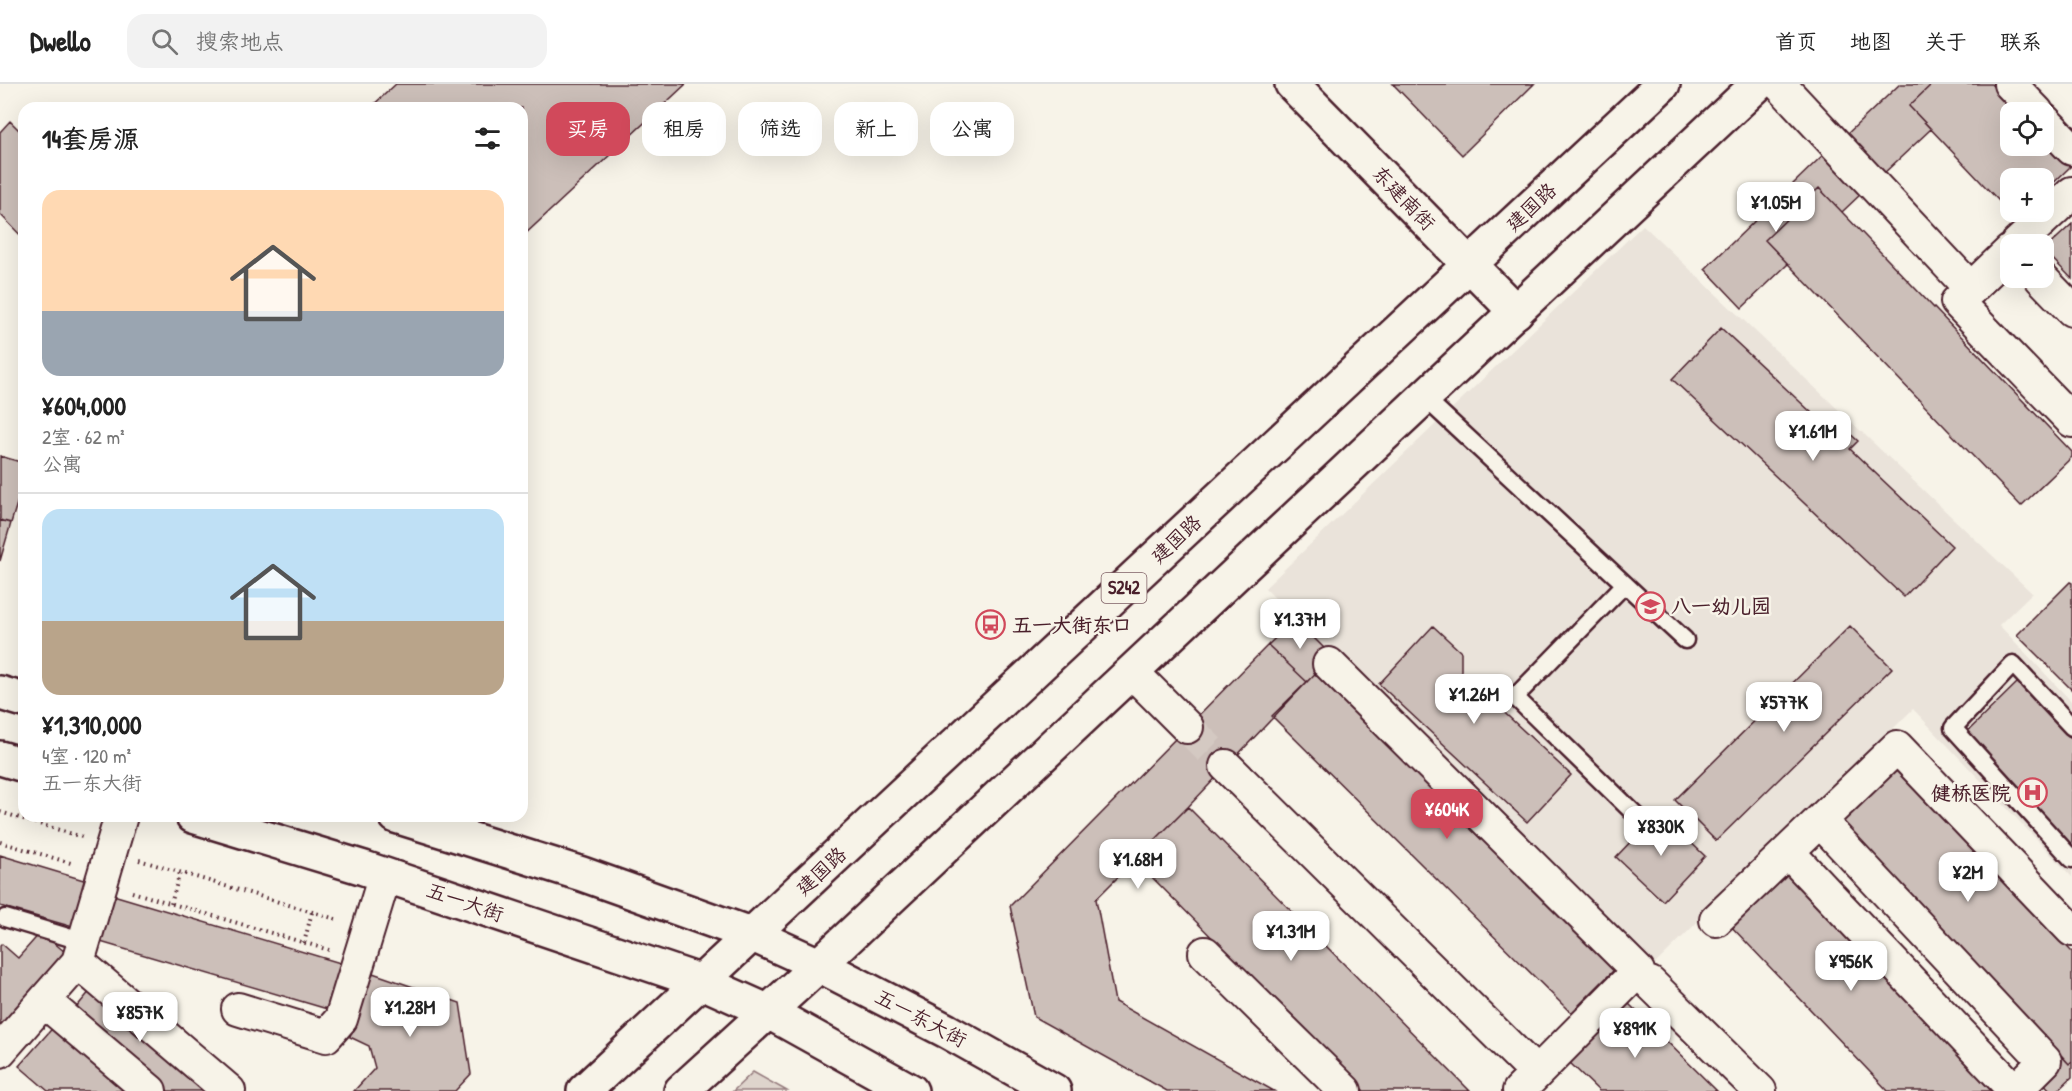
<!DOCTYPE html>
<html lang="zh">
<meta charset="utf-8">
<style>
:root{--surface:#fff;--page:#f2f2f2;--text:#222;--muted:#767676;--line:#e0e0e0;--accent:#d1495b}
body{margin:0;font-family:"Patrick Hand","LXGW WenKai TC",sans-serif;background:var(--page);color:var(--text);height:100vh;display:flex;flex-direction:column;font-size:22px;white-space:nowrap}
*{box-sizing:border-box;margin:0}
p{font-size:20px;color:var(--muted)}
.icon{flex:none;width:33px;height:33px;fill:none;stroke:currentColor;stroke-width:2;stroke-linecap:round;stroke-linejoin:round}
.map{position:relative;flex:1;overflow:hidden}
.side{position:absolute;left:18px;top:18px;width:510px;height:720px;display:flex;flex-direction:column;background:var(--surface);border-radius:18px;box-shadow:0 6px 24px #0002}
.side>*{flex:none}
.hud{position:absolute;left:546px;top:18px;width:570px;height:54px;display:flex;gap:12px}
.tools{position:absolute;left:2000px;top:18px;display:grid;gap:12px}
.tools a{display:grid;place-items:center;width:54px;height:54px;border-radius:12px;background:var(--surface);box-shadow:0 6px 24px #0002;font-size:30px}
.price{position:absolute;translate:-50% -51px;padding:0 14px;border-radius:12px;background:#fff;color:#222;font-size:20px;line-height:39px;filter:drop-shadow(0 2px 3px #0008)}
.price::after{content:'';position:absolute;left:50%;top:36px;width:18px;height:14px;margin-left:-9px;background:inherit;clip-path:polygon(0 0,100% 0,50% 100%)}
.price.active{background:var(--accent);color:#fff}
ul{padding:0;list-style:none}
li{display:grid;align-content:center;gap:12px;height:318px;padding:0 24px}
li+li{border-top:2px solid var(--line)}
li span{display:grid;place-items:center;height:186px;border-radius:18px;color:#555}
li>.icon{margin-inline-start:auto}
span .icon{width:108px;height:108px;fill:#fffc;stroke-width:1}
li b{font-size:26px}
h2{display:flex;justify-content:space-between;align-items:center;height:72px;padding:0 24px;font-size:26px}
.tag{padding:0 21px;border-radius:18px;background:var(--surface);box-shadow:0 6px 24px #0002;font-size:21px;line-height:54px}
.tag.active{background:var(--accent);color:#fff}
header{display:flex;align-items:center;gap:36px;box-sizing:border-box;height:84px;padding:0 30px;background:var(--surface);border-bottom:2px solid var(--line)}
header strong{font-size:28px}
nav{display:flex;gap:33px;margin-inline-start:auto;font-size:21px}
.search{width:420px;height:54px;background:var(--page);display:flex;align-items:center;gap:15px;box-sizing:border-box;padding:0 21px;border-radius:18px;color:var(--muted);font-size:22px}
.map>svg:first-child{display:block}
</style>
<header>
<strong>Dwello</strong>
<div class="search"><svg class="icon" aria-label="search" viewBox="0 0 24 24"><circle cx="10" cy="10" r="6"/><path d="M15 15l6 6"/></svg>搜索地点</div>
<nav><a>首页</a><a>地图</a><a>关于</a><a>联系</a></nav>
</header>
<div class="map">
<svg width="2072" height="1007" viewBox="0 0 2072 1007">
<rect width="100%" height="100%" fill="#f7f3e8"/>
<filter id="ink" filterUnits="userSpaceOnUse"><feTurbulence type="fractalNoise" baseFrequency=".0167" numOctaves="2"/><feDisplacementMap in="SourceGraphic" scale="12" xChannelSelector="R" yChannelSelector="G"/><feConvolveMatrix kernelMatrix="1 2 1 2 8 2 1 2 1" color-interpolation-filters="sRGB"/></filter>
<g filter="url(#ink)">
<path fill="#eae3da" d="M1643 141 2032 509 1999 541 2072 618V793L1913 625 1647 888 1265 504Z"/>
<path fill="#ded4cc" stroke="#947a7c" stroke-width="1.5" d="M753 988 787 1007H733Z"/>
<path fill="#ccbfb9" stroke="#4a1f2b" stroke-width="1.5" d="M396 0H686L522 153V24H370Z
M1393 0H1534L1462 71Z
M1900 0H1932L1909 22 1931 45 1882 91 1845 52Z
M1932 0H1991L2018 28H2010V62H2043V55L2070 83 2043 109V94H2010V128H2023L2016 135 1909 22Z
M10 37 24 51V155L0 130V48Z
M1824 70 1862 109 1842 128 1819 104 1765 156 1788 180 1742 224 1705 185Z
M1819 104 2072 368V373L2021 422 1765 156Z
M2072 140V195L2044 166Z
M1721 244 1827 343 1834 335 1858 357 1850 365 1952 462 1904 513 1672 295Z
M0 372 24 379V397L11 439 0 436Z
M0 436 11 439 0 477Z
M2070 498 2072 499V606L2017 551Z
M1295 535 1332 572 1307 598 1268 561Z
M1433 542 1461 568V588L1571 691 1527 738 1379 600Z
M1850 542 1892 584 1716 757 1675 716Z
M1268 561 1307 598 1188 723 1096 815 1115 918 1274 1007H1167L1034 933 1010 822Z
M1323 582 1622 878 1571 929 1272 632Z
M2018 598 2072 655V764L1965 650Z
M1894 681 2072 868V977L2069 980 1836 735Z
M1188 723 1470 1007H1364L1135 776Z
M1659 728 1705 772 1663 817 1616 773Z
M0 771 87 797 73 843 0 822Z
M1785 784 1997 1007H1888L1727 838Z
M110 810 347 881 334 927 97 857Z
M41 848 71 873 0 954V862L2 860 18 874Z
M364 886 460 919 471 990 455 1007H354L375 984 369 962 350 953Z
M96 900 217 1007H168L75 925Z
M1627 918 1717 1007H1599L1569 978Z
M57 939 135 1007H48L19 982Z
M2062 972 2069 980 2072 977V993L2057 1007H2051L2038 993Z"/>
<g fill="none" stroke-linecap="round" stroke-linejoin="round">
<path stroke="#d4c9c2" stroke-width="32" stroke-dasharray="32 16" stroke-linecap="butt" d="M1187 643 1226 682"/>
<defs>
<path id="lane" d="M1425 314 1685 556
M1625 500 1515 613 1638 733
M2072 643 2013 580 1953 644 2072 775
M5 834 84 858"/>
<path id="street" d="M1779 0 1971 205
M2010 0 2037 28
M2043 35 2072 65
M2017 160 2072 109
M2010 167 1957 218 2072 337
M2041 194 2072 226
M1329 580 1638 887 1519 1007
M1132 588 1187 643
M1226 682 1536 989
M1788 768 2015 1007 2045 977 1820 737
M1716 836 1897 663 2072 846
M1205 869 1345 1007
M78 878 229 1007
M1650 899 1760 1007
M44 917 150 1007
M238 925 326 952 341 935 385 791
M0 967 78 878 121 732"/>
<path id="secondary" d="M1292 0 1516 228"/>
<path id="primary" d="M0 609 24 616
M0 674 24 681
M193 732 364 784 702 898 767 927 911 1007
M396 732 582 790 753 851 819 881 947 947 1054 1007
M584 1007 1663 0
M681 1007 819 881 1758 0"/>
</defs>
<use href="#lane" stroke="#4a1f2b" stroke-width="21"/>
<use href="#street" stroke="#4a1f2b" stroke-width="36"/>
<use href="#secondary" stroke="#4a1f2b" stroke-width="38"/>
<use href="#primary" stroke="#4a1f2b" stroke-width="38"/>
<path stroke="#4a1f2b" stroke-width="4" stroke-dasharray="1.5 4.5" stroke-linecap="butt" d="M0 728 82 753
M0 758 74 780
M139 776 339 836
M132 808 329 866
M171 820 180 788
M304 859 312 828"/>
<use href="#lane" stroke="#f7f3e8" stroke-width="16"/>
<use href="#street" stroke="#f7f3e8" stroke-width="32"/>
<use href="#secondary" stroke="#f7f3e8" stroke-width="33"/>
<use href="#primary" stroke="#f7f3e8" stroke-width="33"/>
</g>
</g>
<defs>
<symbol id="school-ring" viewBox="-11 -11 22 22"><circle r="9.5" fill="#f7f3e8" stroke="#d1495b" stroke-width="1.5"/><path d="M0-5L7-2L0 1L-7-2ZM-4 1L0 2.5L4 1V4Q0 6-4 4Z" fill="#d1495b"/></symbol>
<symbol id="bus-ring" viewBox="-11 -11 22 22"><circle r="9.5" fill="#f7f3e8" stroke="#d1495b" stroke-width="1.5"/><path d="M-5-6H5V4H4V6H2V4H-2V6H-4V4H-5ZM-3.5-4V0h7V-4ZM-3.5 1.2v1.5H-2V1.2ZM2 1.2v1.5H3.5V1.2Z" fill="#d1495b"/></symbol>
<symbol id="hospital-ring" viewBox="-11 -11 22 22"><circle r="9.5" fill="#f7f3e8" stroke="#d1495b" stroke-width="1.5"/><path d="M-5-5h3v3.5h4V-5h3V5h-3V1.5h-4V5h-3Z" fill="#d1495b"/></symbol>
</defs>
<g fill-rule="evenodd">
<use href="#school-ring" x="1634" y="506" width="33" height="33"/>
<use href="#bus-ring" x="974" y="524" width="33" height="33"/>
<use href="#hospital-ring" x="2016" y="692" width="33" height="33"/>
</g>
<g text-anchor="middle" stroke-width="5" stroke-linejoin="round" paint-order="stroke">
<rect fill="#f7f3e8" stroke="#7e5f64" stroke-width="1.5" x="1101.5" y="489" width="45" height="30" rx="4.5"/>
<g font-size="18" font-weight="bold" fill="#4a1f2b">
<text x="1124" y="510">S242</text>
</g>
<g font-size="20" fill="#4a1f2b" stroke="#f7f3e8">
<text transform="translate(1404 114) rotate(46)" y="7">东建南街</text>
<text transform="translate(1531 123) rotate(-43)" y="7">建国路</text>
<text transform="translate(1176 455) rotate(-43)" y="7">建国路</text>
<text transform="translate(821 787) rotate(-43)" y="7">建国路</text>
<text transform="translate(465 818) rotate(19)" y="7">五一大街</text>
<text transform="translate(921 934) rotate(28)" y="7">五一东大街</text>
</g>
<g font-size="20" font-weight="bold" fill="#4a1f2b" stroke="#f7f3e8" text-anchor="start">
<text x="1671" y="529">八一幼儿园</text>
<text x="1012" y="548">五一大街东口</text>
<text x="2011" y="716" text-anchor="end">健桥医院</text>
</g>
</g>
</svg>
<div class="tools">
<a><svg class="icon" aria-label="locate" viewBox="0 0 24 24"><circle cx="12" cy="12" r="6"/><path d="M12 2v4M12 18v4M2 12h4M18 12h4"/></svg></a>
<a>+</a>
<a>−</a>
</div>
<b class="price" style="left:1776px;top:149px">¥1.05M</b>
<b class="price" style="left:1813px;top:378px">¥1.61M</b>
<b class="price" style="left:1300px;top:566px">¥1.37M</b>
<b class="price" style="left:1474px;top:641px">¥1.26M</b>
<b class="price" style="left:1784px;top:649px">¥577K</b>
<b class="price active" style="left:1447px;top:756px">¥604K</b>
<b class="price" style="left:1661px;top:773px">¥830K</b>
<b class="price" style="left:1138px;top:806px">¥1.68M</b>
<b class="price" style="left:1968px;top:819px">¥2M</b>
<b class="price" style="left:1291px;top:878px">¥1.31M</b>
<b class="price" style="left:1851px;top:908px">¥956K</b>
<b class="price" style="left:410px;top:954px">¥1.28M</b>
<b class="price" style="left:140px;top:959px">¥857K</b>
<b class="price" style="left:1635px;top:975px">¥891K</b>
<div class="hud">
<a class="tag active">买房</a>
<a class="tag">租房</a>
<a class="tag">筛选</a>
<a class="tag">新上</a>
<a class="tag">公寓</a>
</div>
<section class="side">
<h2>14套房源<svg class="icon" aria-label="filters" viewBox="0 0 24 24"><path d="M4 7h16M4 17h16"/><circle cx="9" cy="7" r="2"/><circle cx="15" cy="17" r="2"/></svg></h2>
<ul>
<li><span style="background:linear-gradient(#ffd9b3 65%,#9aa5b1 0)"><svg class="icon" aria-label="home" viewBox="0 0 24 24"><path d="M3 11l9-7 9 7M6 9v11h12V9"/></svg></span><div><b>¥604,000</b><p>2室 · 62 m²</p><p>公寓</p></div></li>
<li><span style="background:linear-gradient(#bfe0f5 60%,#b9a48a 0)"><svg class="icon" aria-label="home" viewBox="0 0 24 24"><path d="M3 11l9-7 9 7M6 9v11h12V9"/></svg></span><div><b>¥1,310,000</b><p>4室 · 120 m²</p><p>五一东大街</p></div></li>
</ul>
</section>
</div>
